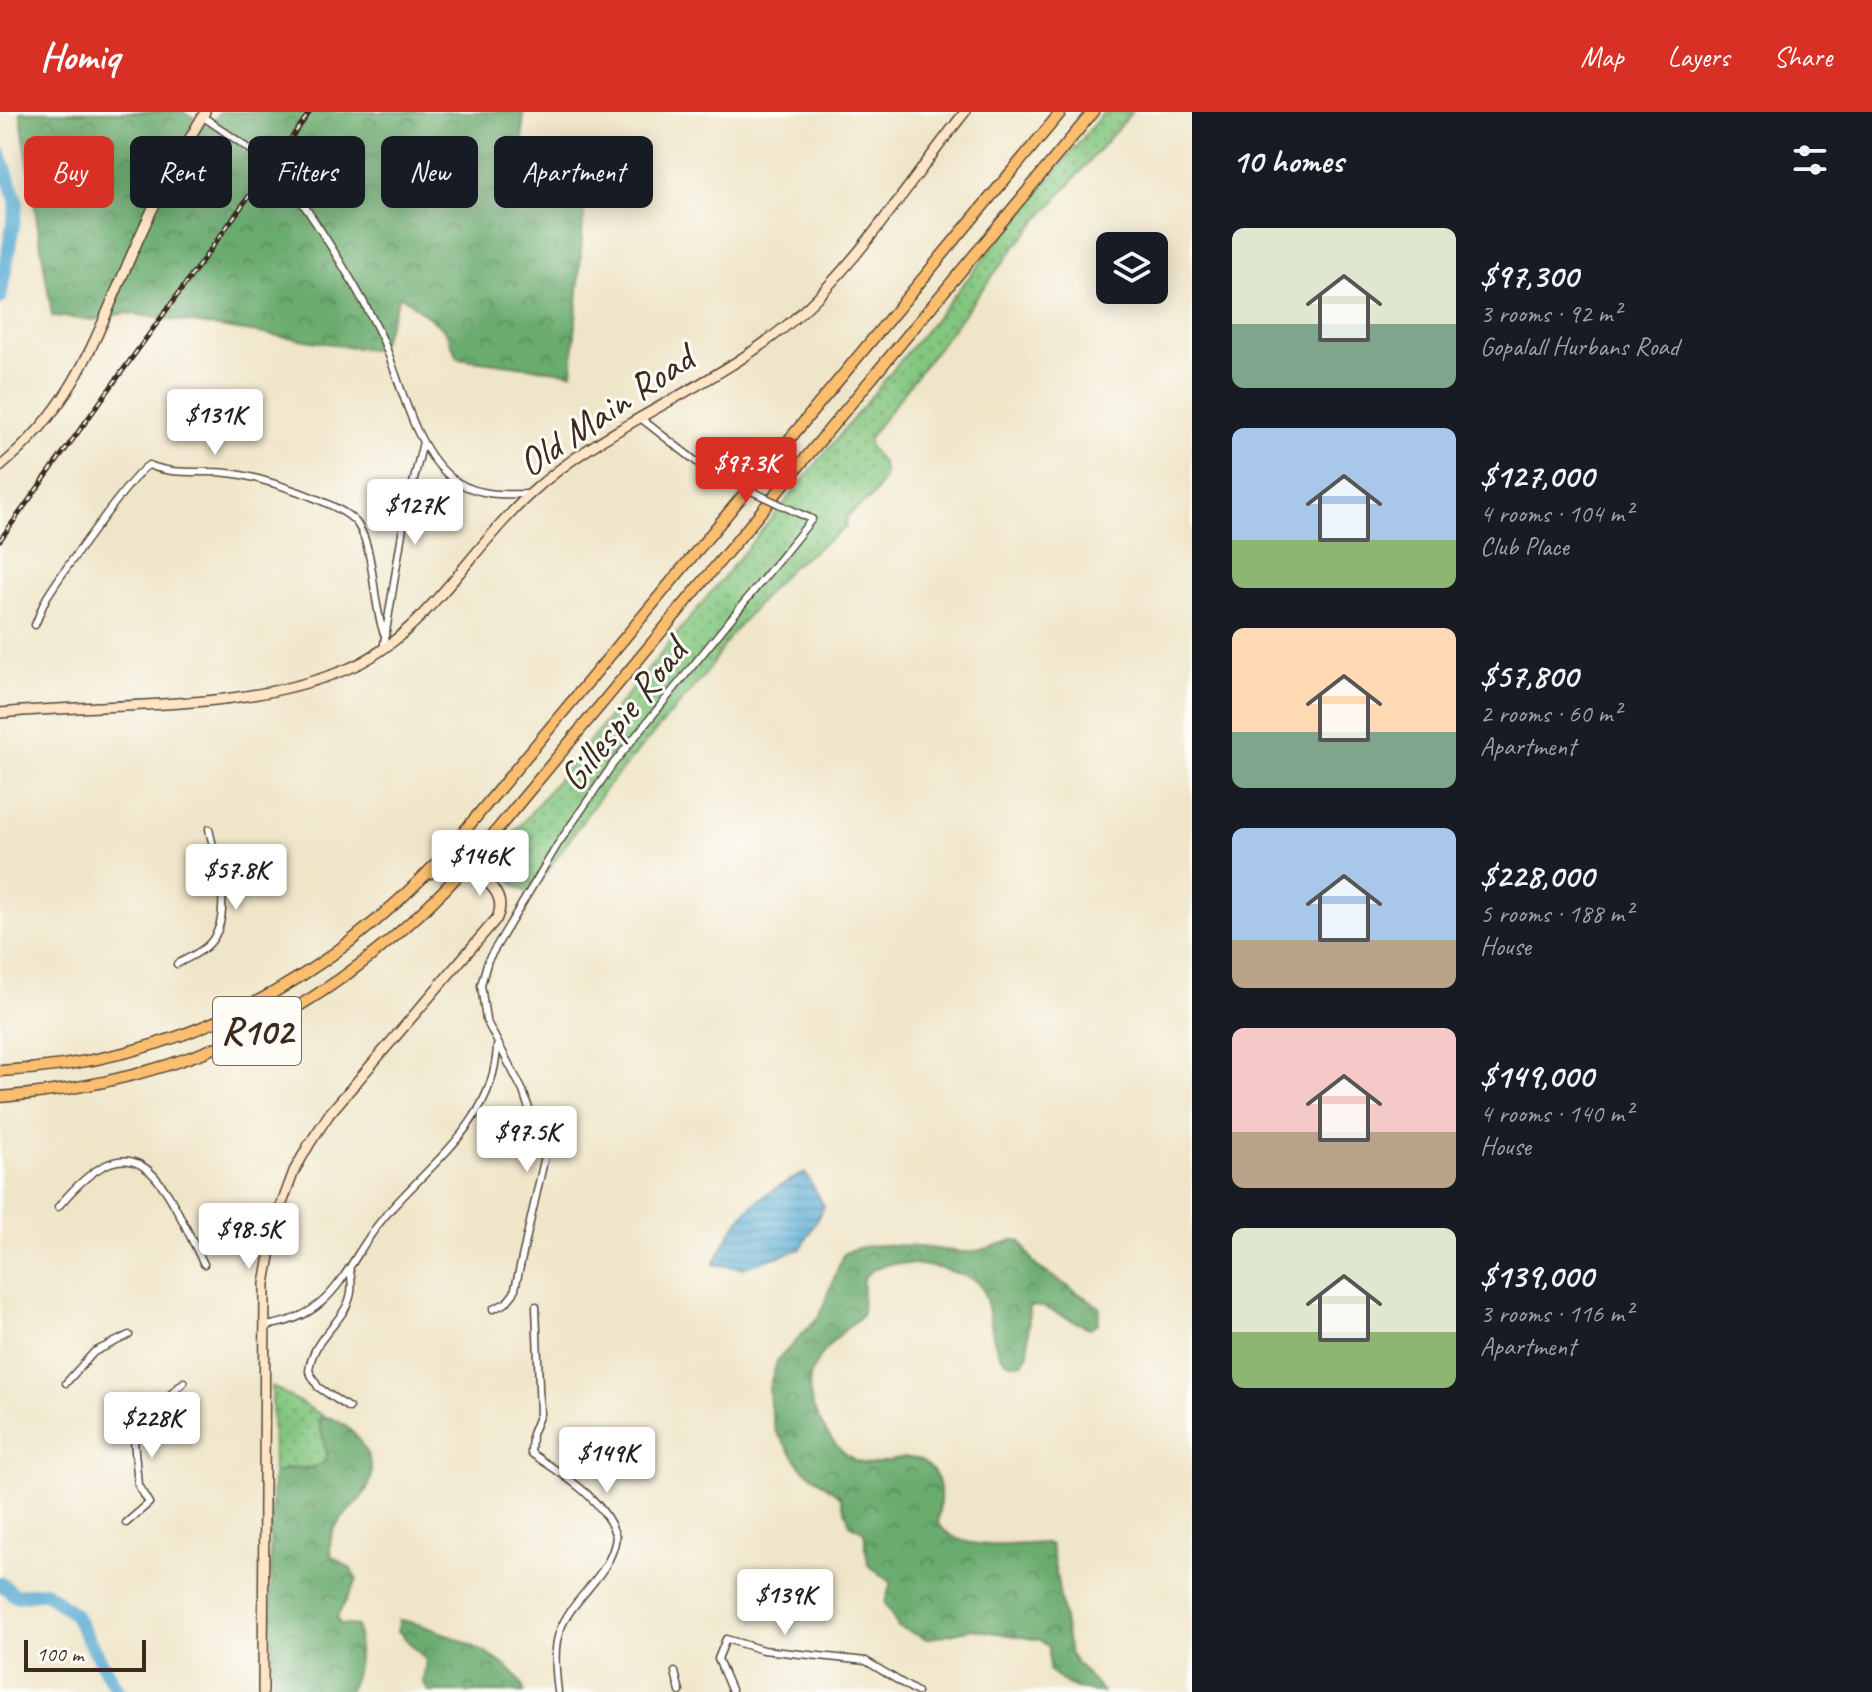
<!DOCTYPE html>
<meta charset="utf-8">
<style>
:root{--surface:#171b24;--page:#242831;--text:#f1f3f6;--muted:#9ea1a6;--accent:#d93025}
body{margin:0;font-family:Caveat,sans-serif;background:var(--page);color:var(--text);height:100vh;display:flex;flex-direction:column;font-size:30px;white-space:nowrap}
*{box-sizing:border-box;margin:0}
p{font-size:26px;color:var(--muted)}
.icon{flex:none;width:44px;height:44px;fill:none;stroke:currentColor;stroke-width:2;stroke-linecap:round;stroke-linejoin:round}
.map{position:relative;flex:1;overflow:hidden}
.side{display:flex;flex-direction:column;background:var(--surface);width:680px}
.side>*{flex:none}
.banner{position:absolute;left:24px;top:24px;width:760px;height:72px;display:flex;gap:16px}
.buttons{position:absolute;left:1096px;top:120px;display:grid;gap:16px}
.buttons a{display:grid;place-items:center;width:72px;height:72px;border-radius:12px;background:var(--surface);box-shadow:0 4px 20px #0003;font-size:40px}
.scale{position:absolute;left:24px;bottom:20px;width:122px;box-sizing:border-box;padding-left:8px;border:4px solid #3b2a1e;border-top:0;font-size:22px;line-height:28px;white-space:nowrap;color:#3b2a1e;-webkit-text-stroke:6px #fdfcf7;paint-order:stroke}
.price{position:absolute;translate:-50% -68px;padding:0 18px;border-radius:8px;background:#fff;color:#222;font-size:26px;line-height:52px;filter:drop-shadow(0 2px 4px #0008)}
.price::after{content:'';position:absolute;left:50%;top:48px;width:24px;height:18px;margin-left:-12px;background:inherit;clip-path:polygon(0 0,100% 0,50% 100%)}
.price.selected{background:var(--accent);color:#fff}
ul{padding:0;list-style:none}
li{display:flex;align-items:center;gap:24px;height:200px;padding:0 40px}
li span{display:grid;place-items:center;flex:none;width:224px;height:160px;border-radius:12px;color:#555}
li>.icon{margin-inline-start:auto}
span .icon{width:96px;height:96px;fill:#fffc;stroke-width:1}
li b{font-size:34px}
h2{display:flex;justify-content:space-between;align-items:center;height:96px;padding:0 40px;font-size:34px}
.pill{padding:0 28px;border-radius:12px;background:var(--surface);box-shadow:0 4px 20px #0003;font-size:28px;line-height:72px}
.pill.selected{background:var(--accent);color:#fff}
header{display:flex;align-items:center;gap:48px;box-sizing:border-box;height:112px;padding:0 40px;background:var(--accent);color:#fff}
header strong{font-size:38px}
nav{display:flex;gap:44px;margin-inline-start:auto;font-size:28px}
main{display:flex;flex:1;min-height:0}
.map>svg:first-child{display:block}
</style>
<header>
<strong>Homiq</strong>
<nav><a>Map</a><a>Layers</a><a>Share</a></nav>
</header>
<main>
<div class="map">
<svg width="1192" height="1580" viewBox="0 0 1192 1580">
<defs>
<pattern id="grass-dots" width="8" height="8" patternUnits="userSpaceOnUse" patternTransform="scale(2)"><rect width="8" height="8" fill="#83c67f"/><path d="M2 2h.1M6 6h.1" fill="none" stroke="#6ca167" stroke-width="1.8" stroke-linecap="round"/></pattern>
<pattern id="forest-crowns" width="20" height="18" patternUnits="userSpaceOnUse" patternTransform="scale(2)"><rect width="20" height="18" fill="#6aab6e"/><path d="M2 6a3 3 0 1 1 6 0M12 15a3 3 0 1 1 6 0" fill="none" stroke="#588b5a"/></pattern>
<pattern id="water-rules" width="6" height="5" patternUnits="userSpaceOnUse" patternTransform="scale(2)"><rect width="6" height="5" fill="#58abd3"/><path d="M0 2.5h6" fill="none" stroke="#4a8bab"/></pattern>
</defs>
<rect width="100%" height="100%" fill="#fdfcf7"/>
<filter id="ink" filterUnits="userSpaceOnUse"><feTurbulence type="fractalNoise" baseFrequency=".0125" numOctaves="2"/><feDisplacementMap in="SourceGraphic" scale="16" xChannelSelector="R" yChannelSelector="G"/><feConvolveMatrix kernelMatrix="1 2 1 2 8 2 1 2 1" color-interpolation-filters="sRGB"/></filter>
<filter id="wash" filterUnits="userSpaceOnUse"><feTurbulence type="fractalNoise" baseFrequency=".006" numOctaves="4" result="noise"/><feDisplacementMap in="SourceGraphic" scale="32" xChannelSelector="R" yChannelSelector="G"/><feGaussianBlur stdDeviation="1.8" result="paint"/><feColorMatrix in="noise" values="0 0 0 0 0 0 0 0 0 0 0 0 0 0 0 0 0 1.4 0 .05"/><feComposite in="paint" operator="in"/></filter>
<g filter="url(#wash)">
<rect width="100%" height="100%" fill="#efe5c8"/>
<path fill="url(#grass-dots)" stroke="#5f784e" stroke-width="2" d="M1104 0H1132L1013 137 869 326V334L882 351 885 363 873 384 847 404 845 416 789 457 733 520 704 564 605 677 532 781C504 775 498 749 510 726Z
M272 1274 325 1305 319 1308C320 1323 329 1335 326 1350 310 1361 290 1351 273 1363Z"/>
<path fill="url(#forest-crowns)" stroke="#526a46" stroke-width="2" d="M20 0H183L210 15 219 0H523V54L584 98 572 261 458 246 445 218 400 183 378 239 126 201 93 208 52 204Z
M1014 1128 1020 1129 1036 1154 1100 1195 1098 1211 1089 1216 1043 1195 1029 1194 1028 1241 1023 1251C982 1259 998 1191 977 1169 952 1158 883 1137 863 1167L862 1203C843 1220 820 1237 811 1262 801 1290 835 1345 863 1351 881 1355 904 1339 923 1350 946 1364 940 1388 938 1411 960 1442 1011 1432 1045 1431L1051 1433 1070 1543 1103 1580C1081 1580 1065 1574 1049 1558V1535L1040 1528 972 1517 927 1527 898 1515 885 1491 891 1470 868 1453 864 1420 850 1412 840 1384 802 1356 775 1318 770 1293 769 1276 777 1249 820 1203 843 1143C869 1123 934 1139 966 1140 981 1140 999 1132 1014 1128Z
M321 1304C336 1306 349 1315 358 1327 403 1388 320 1395 331 1443L351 1457 357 1468 337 1505 340 1512 357 1514C360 1536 359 1561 348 1580H273L270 1420 273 1363C290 1351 310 1362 326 1349 330 1334 317 1320 321 1304Z
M399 1508C429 1512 519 1547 524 1580H429L423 1570 426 1548 398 1519Z"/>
<path fill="url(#water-rules)" stroke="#4a6a78" stroke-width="2" d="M805 1061 824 1094 801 1137 742 1156 714 1152C740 1100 752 1086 805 1061Z"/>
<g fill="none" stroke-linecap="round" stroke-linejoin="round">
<path stroke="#58abd3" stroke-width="14" d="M0 42 17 91 0 186
M0 1471 16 1484 45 1480 74 1502 118 1580"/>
</g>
</g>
<g filter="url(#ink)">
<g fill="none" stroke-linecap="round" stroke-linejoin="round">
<defs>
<path id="street" d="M202 4 280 58 287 68C321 118 356 171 382 226 401 269 412 331 448 363 471 384 501 383 530 382
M639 305 707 358
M35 513C39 504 42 494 47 485 58 467 137 356 149 353 175 364 200 358 228 361 255 363 344 391 358 413 375 439 372 490 384 522
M383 538 404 409 423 330
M177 852C187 846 201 841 209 832 235 804 216 749 209 717
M58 1095C141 995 165 1076 204 1152
M536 1194 540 1302 532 1322 531 1341C562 1362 605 1387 616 1425 611 1467 564 1489 557 1529 554 1545 556 1564 558 1580
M493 1197 506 1191 514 1181 545 1044 523 979 486 908 481 873 488 848 558 732 613 652 812 407 798 401
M264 1214C339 1205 344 1151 386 1103 431 1050 494 1010 497 934
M66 1271 94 1240 129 1223
M349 1296 318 1275 309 1259C313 1216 361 1207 350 1159
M126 1411 149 1391 138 1373 133 1317 184 1270
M675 1560 680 1580
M732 1580 718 1547 726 1527 763 1538 866 1549 917 1580"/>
<path id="secondary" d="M0 355C78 290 95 225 135 135 155 89 179 44 205 0
M0 601C116 589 237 602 347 557 421 528 471 436 529 383 605 312 708 279 786 214 857 155 908 71 965 0
M263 1580 265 1172 277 1105 294 1059 310 1031 330 1001 497 806C508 782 485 767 466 755"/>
<path id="primary" d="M431 761 453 753 466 755
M0 959C179 951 328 870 447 740L1061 0
M0 985C191 970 337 896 466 755L1093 0"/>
</defs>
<use href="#street" stroke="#564638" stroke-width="9"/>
<use href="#secondary" stroke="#564638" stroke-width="12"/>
<use href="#primary" stroke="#564638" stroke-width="13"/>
<use href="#street" stroke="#fff" stroke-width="6"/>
<use href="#secondary" stroke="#fde5c5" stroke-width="9"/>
<use href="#primary" stroke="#fbbe6e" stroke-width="10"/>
<defs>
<path id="rail" d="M0 428 310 0"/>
</defs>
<use href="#rail" stroke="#3b2a1e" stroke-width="5"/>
<use href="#rail" stroke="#fdfcf7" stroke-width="2" stroke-dasharray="6" stroke-linecap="butt"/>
<defs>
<path id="street-bridge" d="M707 358 798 401"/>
</defs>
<use href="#street-bridge" stroke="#564638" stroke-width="9" stroke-linecap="butt"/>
<use href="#street-bridge" stroke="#fff" stroke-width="6"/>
</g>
</g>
<g text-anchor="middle" stroke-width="6" stroke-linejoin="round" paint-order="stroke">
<rect fill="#fdfcf7" stroke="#75695f" stroke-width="2" x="213" y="885" width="88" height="68" rx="6"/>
<g font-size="38" font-weight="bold" fill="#3b2a1e">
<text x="257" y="932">R102</text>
</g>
<g font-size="40" fill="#3b2a1e" stroke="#fdfcf7">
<text transform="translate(605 298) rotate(-34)" y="14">Old Main Road</text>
<text transform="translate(622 602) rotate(-52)" y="14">Gillespie Road</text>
</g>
</g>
</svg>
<div class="buttons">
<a><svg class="icon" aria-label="layers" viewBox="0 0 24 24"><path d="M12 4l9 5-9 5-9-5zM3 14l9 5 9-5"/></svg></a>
</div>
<div class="scale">100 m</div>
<b class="price" style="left:215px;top:345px">$131K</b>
<b class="price selected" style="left:746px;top:393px">$97.3K</b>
<b class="price" style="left:415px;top:435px">$127K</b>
<b class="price" style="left:480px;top:786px">$146K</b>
<b class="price" style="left:236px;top:800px">$57.8K</b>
<b class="price" style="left:527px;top:1062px">$97.5K</b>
<b class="price" style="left:249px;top:1159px">$98.5K</b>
<b class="price" style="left:152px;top:1348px">$228K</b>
<b class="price" style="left:607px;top:1383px">$149K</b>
<b class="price" style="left:785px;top:1525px">$139K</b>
<div class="banner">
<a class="pill selected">Buy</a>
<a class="pill">Rent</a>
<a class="pill">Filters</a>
<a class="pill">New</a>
<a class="pill">Apartment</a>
</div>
</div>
<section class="side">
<h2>10 homes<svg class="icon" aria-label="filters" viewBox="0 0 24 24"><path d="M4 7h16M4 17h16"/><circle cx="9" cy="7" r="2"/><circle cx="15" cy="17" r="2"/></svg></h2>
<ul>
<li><span style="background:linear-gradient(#dfe7d0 60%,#7fa58c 0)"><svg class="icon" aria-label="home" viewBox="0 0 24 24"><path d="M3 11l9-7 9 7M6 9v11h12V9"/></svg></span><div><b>$97,300</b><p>3 rooms · 92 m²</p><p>Gopalall Hurbans Road</p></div></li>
<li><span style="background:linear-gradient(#a9c7e8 70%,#8fb573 0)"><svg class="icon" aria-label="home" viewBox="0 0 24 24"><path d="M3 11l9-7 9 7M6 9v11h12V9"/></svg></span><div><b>$127,000</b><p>4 rooms · 104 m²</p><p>Club Place</p></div></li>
<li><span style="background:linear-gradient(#ffd9b3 65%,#7fa58c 0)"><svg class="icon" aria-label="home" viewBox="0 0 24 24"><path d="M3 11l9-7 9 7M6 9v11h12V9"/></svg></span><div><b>$57,800</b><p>2 rooms · 60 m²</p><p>Apartment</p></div></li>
<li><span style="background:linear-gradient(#a9c7e8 70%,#b9a48a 0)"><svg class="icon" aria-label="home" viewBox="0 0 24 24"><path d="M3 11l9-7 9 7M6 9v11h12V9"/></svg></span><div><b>$228,000</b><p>5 rooms · 188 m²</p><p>House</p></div></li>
<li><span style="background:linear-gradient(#f6c9c9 65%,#b9a48a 0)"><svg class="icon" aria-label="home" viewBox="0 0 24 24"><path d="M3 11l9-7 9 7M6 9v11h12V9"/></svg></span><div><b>$149,000</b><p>4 rooms · 140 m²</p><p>House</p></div></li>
<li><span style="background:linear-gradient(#dfe7d0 65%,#8fb573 0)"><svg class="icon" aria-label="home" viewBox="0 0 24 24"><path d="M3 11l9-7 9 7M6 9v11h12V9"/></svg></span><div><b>$139,000</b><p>3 rooms · 116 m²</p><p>Apartment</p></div></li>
</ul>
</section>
</main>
